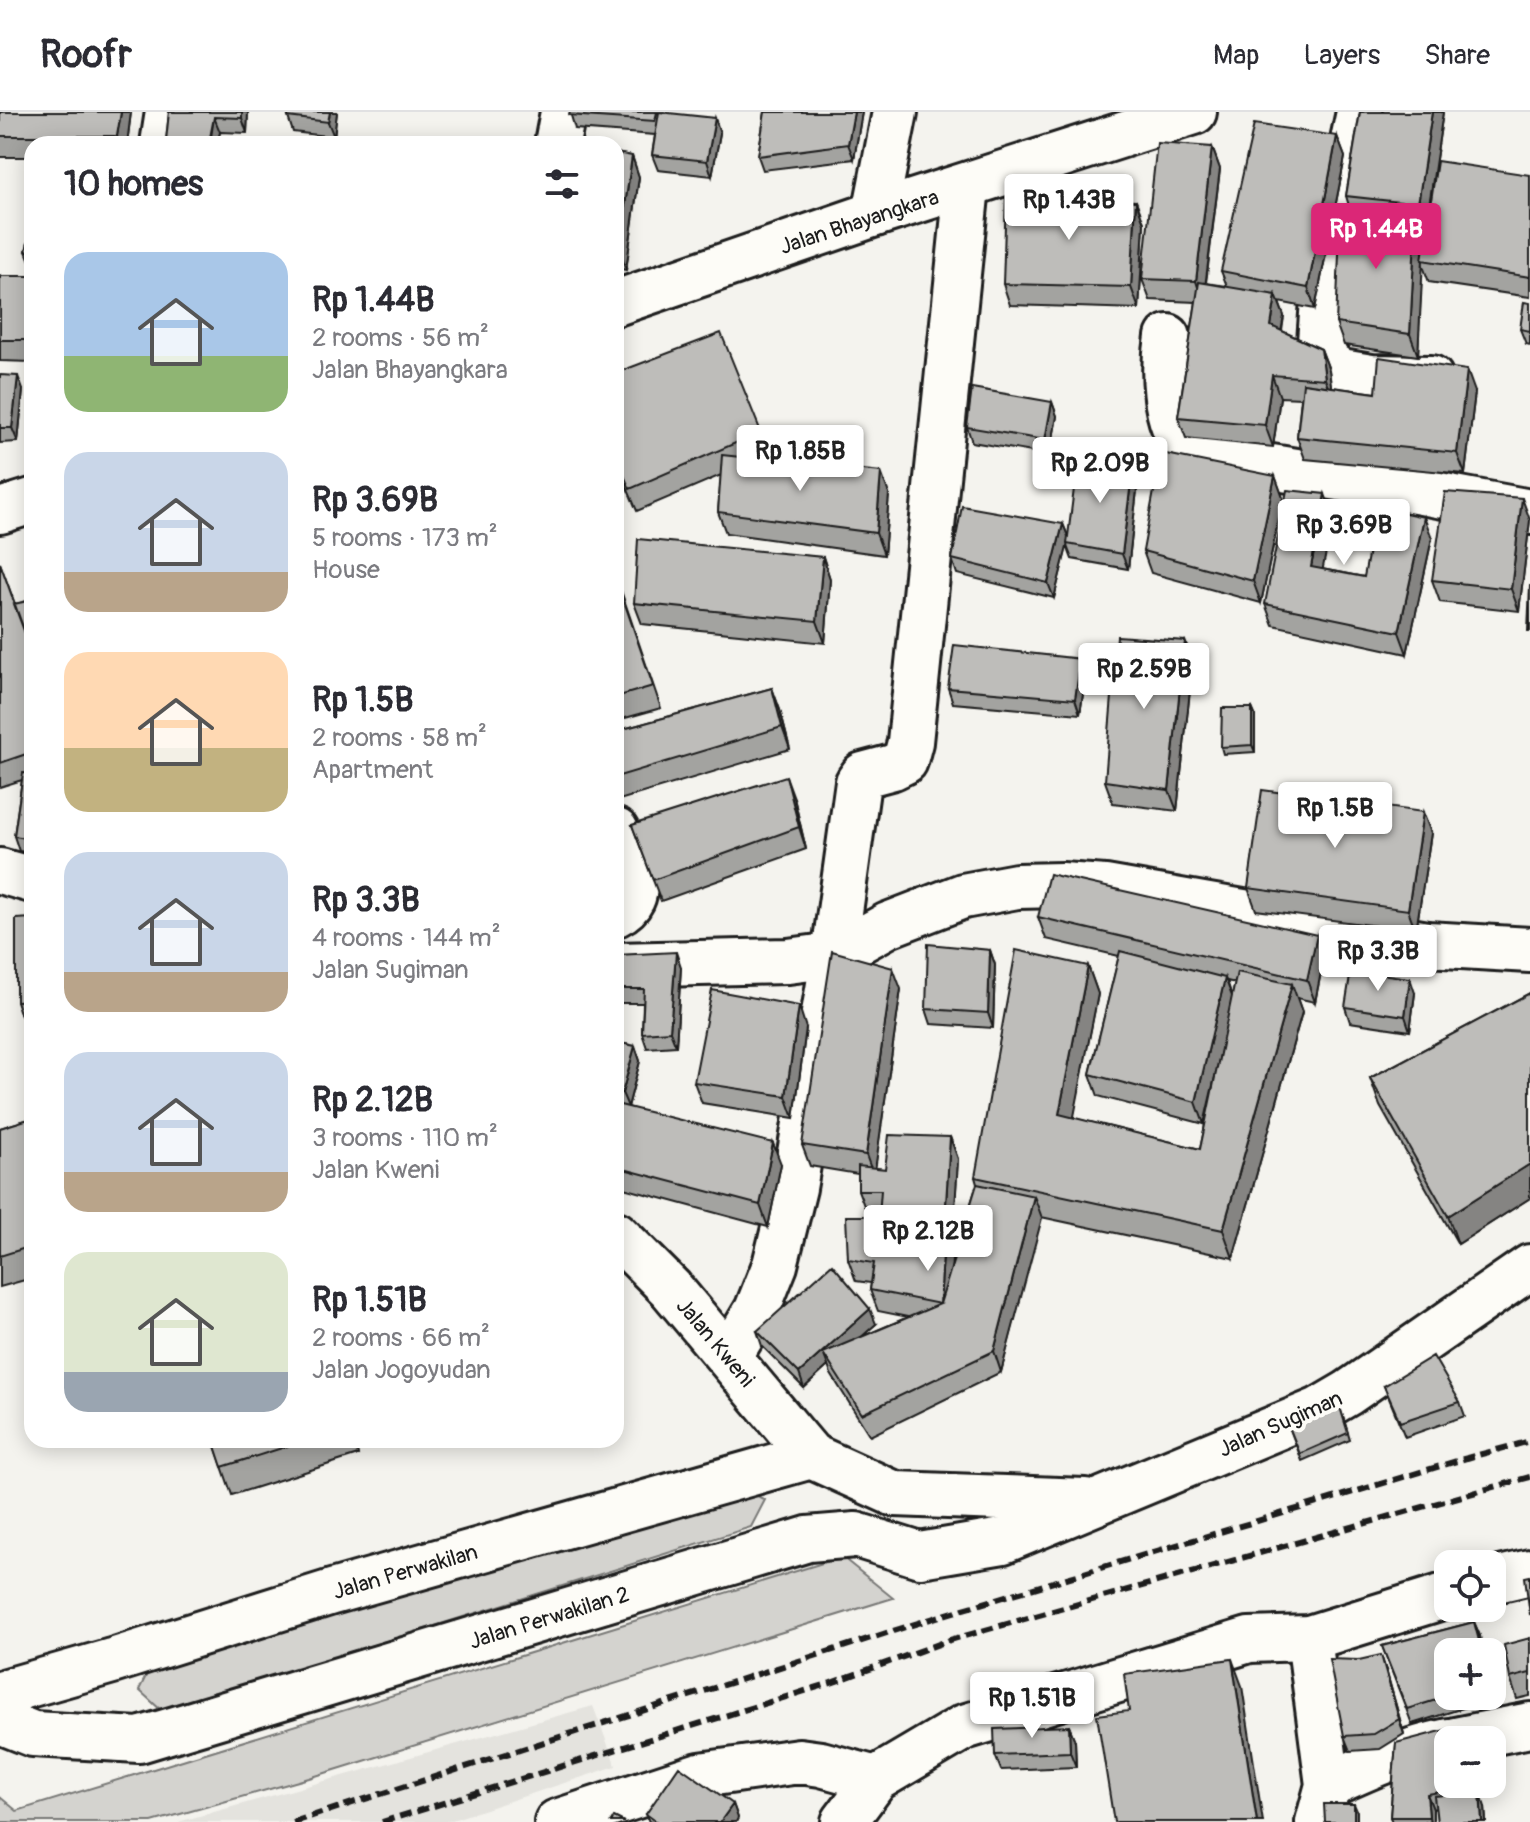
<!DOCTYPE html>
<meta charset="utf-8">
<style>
:root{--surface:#fff;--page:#f7f7f7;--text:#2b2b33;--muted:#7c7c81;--line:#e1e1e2;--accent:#db2777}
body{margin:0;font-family:Pangolin,sans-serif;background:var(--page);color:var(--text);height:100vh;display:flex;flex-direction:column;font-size:30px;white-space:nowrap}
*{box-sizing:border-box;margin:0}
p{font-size:26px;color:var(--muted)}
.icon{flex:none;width:44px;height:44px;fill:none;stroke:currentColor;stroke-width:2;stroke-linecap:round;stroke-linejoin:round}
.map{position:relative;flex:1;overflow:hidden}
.side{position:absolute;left:24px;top:24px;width:600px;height:1312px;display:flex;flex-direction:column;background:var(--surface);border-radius:24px;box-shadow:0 4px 20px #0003}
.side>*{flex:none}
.buttons{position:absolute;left:1434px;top:1438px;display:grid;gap:16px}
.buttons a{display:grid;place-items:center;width:72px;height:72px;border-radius:16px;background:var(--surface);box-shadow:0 4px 20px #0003;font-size:40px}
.price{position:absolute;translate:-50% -68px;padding:0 18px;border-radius:8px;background:#fff;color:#222;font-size:26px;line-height:52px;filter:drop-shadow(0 2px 4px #0008)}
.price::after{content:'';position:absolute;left:50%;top:48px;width:24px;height:18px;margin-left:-12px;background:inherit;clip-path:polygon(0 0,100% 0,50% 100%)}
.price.current{background:var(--accent);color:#fff}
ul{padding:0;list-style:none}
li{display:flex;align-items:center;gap:24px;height:200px;padding:0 40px}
li span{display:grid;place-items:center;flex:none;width:224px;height:160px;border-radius:24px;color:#555}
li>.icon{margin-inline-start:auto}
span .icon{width:96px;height:96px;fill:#fffc;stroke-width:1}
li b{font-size:34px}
h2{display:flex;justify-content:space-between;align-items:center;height:96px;padding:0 40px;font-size:34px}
header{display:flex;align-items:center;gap:48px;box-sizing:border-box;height:112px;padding:0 40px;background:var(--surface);border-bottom:2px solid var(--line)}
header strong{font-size:38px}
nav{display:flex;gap:44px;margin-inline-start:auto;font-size:28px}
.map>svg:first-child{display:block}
</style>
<header>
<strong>Roofr</strong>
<nav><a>Map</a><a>Layers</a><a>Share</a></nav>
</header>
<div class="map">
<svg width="1530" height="1710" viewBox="0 0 1530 1710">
<rect width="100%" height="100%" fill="#f4f3ee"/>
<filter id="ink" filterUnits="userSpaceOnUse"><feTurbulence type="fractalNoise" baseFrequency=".0125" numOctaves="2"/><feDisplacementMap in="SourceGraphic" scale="16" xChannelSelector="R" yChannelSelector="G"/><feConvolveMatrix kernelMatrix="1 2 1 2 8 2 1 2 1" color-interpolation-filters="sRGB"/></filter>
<g filter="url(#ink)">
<path fill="#e4e3de" d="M593 1594 616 1654 446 1710H178Z"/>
<path fill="#d4d3cf" stroke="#787876" stroke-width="2" d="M741 1375 765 1388 751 1415 162 1599 139 1578 152 1552Z
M842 1445 893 1486 309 1666 152 1710H0V1685L17 1699Z"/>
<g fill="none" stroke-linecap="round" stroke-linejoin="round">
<defs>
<path id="minor" d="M1359 0 1325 160 1320 230 1327 250 1341 260 1371 265 1431 266
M163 32 168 0
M557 32 563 0
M875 102 895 0
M1168 225C1163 254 1163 311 1186 334 1192 339 1202 341 1209 345L1395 375 1530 400
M616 719C628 744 652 785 616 802
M616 853 788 849 834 843 888 813 963 784 1017 774 1062 773 1105 776 1427 832 1530 838
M729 1245 757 1198 775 1153 794 1076 834 843 858 670 863 663 893 655 905 649 910 630 967 74
M1455 1628 1530 1613
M1328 1673C1368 1655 1405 1638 1448 1629
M557 1710 700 1663 799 1649 821 1652 876 1667"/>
<path id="tertiary" d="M616 191 875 102 1194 0
M0 399 32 389
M0 759 32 768
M616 1122 671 1177 811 1344
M1309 1526 1328 1673 1318 1710"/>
<path id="secondary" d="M1492 1469 1530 1460
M0 1581 112 1549 332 1480 811 1344 895 1382 1085 1389
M0 1609 33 1622 139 1628 808 1427 856 1423 920 1443 1003 1429 1319 1298 1348 1281 1530 1155
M844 1710 876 1667 964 1615 1249 1528 1309 1526 1448 1483"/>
</defs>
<use href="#minor" stroke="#1c1c1c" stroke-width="50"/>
<use href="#tertiary" stroke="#1c1c1c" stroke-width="50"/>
<use href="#secondary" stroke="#1c1c1c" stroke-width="50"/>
<use href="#minor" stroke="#fdfcf7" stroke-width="44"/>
<use href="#tertiary" stroke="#fdfcf7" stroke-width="44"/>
<use href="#secondary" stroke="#fdfcf7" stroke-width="44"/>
<path stroke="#1c1c1c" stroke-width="6" stroke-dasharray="12 6" stroke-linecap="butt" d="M293 1710 937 1505 1467 1346 1530 1329
M382 1710 831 1571 950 1528 1530 1365"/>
</g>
<path fill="#a3a3a0" stroke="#1c1c1c" stroke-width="2" fill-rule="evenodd" d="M0 0H131L127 32H32V45H0Z
M169 0H248L247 21 220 20 217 32H167L166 29Z
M337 0 334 25 293 20 288 5Z
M570 0H664L720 21 712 64 658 58 652 43 655 23 575 17Z
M765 0H862L854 47 763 58 758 44Z
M1360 0H1443L1426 114 1418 113 1424 128 1423 139 1530 63V185L1429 170 1422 151 1418 244 1344 233 1336 211 1350 97 1346 84Z
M1337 24 1345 45 1315 197 1279 190 1284 204 1282 219 1321 237 1329 258 1331 275 1376 281 1475 280 1465 362 1305 347 1297 325 1301 286 1280 285 1273 335 1186 326 1178 305 1196 190 1150 188 1142 167 1212 35 1220 57 1206 171 1227 174 1221 159Z
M616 41 632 44 639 65 626 158 616 156Z
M1136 89 1144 111 1139 197 1010 193 1003 172Z
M32 115V154L26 139Z
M0 164H32V250L0 249Z
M1530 191V233L1526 232 1520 217Z
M616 261 761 320 769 342 758 347 889 382 884 443 726 421 718 400 721 363 637 399 616 350Z
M0 263 23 278 18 330 0 331Z
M1052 290 1057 304 1050 343 972 330 967 315Z
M1275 364 1283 386 1261 491 1151 461 1143 439Z
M1138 369 1128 457 1072 447 1067 434 1054 486 957 462 952 447 1063 412 1068 424Z
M1333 404 1322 457 1364 465 1432 426 1407 542 1273 513 1265 492Z
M1530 408 1519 499 1440 490 1432 468Z
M823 445 830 467 825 531 642 512 634 491Z
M0 451 15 492 32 488V741L19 739 14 724 22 668 0 675Z
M616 464 661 596 618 608 616 603Z
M1185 529 1193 550 1177 699 1113 691 1105 669Z
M1086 562 1080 602 953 591 948 576Z
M772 576 780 598 790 637 616 689V619Z
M1252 596 1255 603V640L1223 642 1221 635Z
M794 686 806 737 661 789 632 713Z
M1431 721 1416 819 1256 798 1248 776Z
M616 740 620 751 616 752Z
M1038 805 1324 845 1315 890 1297 886 1302 900 1233 1146 1041 1105 1001 1260 870 1324 831 1262 828 1254 804 1276 762 1234 757 1219 876 1212 861 1225 908 1205 878 1199 870 1178 871 1171 856 1169 848 1147 879 1104V1099H866L858 1078V1062L810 1054 802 1033 901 877 875 1056 885 1057 950 1025 958 1047 951 1155 977 1072 975 1065 1088 854 1098 882 1073 1006 1200 1037 1218 951 1204 1012 1098 984 1090 962 1119 844 1046 827ZM1227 869 1235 871 1232 884Z
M32 806V903L21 904 16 889Z
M990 838 995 853 993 916 931 912 926 897Z
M616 843 681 855 676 934 647 936 642 921 643 891H616Z
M1415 881 1410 919 1350 910 1345 895Z
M1530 881V1086L1458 1132 1380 994 1370 966Z
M806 916 794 1006 702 991 694 970Z
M616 930 635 934 640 949 628 995 781 1052 768 1115 616 1074Z
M32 1006V1166L0 1175V1016Z
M1384 1274 1460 1290 1465 1304 1405 1325Z
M1339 1292 1350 1328 1302 1349 1288 1312Z
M213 1328H354L358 1343 232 1383Z
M1474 1510 1480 1524 1448 1584H1492V1575L1495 1586 1412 1612 1382 1534Z
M1530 1526V1584L1517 1587 1510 1566Z
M1359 1548 1386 1558 1404 1622 1380 1637 1350 1639 1344 1624Z
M1069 1614 1075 1629 1076 1655 1001 1658 995 1643Z
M1396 1631 1448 1672H1461L1462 1681 1485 1695 1486 1710H1437L1436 1696 1433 1697V1710H1392L1390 1705Z
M733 1692 738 1706 736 1710H649L646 1702Z"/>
<path fill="#858482" stroke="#1c1c1c" stroke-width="2" d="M121 0H131L127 32H120L117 24Z
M242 0H248L247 21 242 6Z
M330 0H337L334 25 328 10Z
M854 0H862L854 47 848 32Z
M1432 0H1443L1426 114 1418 92Z
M214 5 220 20 217 32H210Z
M715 6 720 21 712 64 707 49Z
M1337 24 1345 45 1315 197 1308 176Z
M1212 35 1220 57 1203 191 1196 169Z
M632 44 639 65 626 158 619 136Z
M1136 89 1144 111 1139 197 1131 175Z
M1416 106 1424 128 1418 244 1410 222Z
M1276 183 1284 204 1278 236 1271 214Z
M1321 237 1329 258 1333 288 1325 267Z
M1467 258 1475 280 1465 362 1457 341Z
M1272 263 1280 285 1273 335 1265 313Z
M18 264 23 278 18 330 12 316Z
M1052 290 1057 304 1050 343 1045 328Z
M1133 354 1138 369 1128 457 1122 442Z
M881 360 889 382 884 443 876 421Z
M1275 364 1283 386 1261 491 1253 469Z
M1325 382 1333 404 1319 476 1311 455Z
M1522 386 1530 408 1519 499 1511 477Z
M1424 405 1432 426 1407 542 1399 520Z
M1063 412 1069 427 1054 486 1048 471Z
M823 445 830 467 825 531 817 509Z
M1185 529 1193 550 1177 699 1169 678Z
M1081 547 1086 562 1080 602 1075 587Z
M772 576 780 598 790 637 782 615Z
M1252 596 1255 603V640L1252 633Z
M786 664 794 686 806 737 799 715Z
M1423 700 1431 721 1416 819 1408 798Z
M1317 823 1324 845 1315 890 1307 868Z
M990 838 995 853 993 916 988 901Z
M676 840 681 855 676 934 670 919Z
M1088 854 1098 882 1069 1030 1059 1002Z
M893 856 901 877 874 1065 866 1043Z
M1225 866 1233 887 1204 1012 1196 990Z
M1410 866 1415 881 1410 919 1405 904Z
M1292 872 1302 900 1233 1146 1223 1118Z
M799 894 806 916 794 1006 786 984Z
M635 934 640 949 628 995 622 981Z
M950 1025 958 1047 948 1213 940 1192Z
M773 1031 781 1052 768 1115 760 1093Z
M1530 1052V1086L1458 1132 1448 1104Z
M1034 1084 1042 1106 1001 1260 994 1239Z
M870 1197 876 1212 831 1252 823 1241 828 1254 804 1276 799 1261Z
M1474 1510 1480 1524 1484 1540H1482Z
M1381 1543 1386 1558 1404 1622 1399 1607Z
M1232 1547 1242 1574 1263 1710H1257Z
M1069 1614 1075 1629 1076 1655 1070 1640Z
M1458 1672H1461L1464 1692 1458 1677Z
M1480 1680 1485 1695 1486 1710H1482Z
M1427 1682 1433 1697V1710H1430L1429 1705Z
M733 1692 738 1706 736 1710H720Z
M1354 1692 1357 1699V1710H1354Z"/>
<path fill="#bebdba" stroke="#1c1c1c" stroke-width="2" d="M0 0H121L117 24H0Z
M169 0H242V6L214 5 209 31 166 29Z
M288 0H330L328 10 288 5Z
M570 0H657L655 9 569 3Z
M659 0 715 6 707 49 652 43Z
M765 0H854L848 32 758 44Z
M1360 0H1432L1418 92 1346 84Z
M1254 12 1337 24 1308 176 1221 159Z
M1157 31 1212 35 1196 169 1142 167Z
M616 41 632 44 619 136H616Z
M1437 49 1530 63V165L1422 148Z
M1006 85 1136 89 1131 175 1003 172Z
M1341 96 1416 106 1410 222 1336 211Z
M32 115V140L26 139Z
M0 164H32V228H0Z
M1199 170 1276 183 1271 214 1321 237 1325 267 1272 263 1265 313 1178 305Z
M1524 190 1530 191V219L1520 217Z
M721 221 761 320 630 377 616 346V261Z
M1379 245 1467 258 1457 341 1297 325 1303 271 1376 281Z
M0 263 18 264 12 316H0Z
M972 276 1052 290 1045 328 967 315Z
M1161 341 1275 364 1253 469 1143 439Z
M722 343 881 360 876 421 718 400Z
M1078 345 1133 354 1122 442 1067 432Z
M1287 378 1325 382 1311 455 1364 465 1377 395 1424 405 1399 520 1265 492Z
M1445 380 1522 386 1511 477 1432 468Z
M962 394 1063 412 1048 471 952 447Z
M638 427 823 445 817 509 634 491Z
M0 451 32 540V640L0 651Z
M616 466 653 574 616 585Z
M1530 473V519H1528Z
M32 488V540L14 492Z
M1117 524 1185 529 1169 678 1105 669Z
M954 533 1081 547 1075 587 948 576Z
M772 576 782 615 616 665V619Z
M1222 596H1252V633L1221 635Z
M23 661 32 662V727L14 724Z
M786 664 799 715 653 768 632 713Z
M1262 678 1423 700 1408 798 1248 776Z
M1049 762 1317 823 1307 868 1038 805Z
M32 806V888L16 889V807Z
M928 832 990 838 988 901 926 897Z
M1016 838 1088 854 1059 1002 1200 1037 1237 860 1292 872 1223 1118 975 1065Z
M832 839 893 856 866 1043 802 1033Z
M1120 839 1225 866 1196 990 1090 962Z
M676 840 670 919 642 921 644 877H616V843Z
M1351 858 1410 866 1405 904 1345 895Z
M712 878 799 894 786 984 694 970Z
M1530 881V1052L1448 1104 1370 966Z
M616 930 635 934 622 981 616 980Z
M616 992 773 1031 760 1093 616 1055Z
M32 1006V1134L0 1144V1016Z
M889 1023 950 1025 940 1192 977 1072 1034 1084 994 1239 862 1302 823 1241 940 1192 870 1178 874 1151 848 1147 846 1104H879L881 1078H858V1054L885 1057Z
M832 1152 870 1197 799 1261 757 1219Z
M1433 1244 1460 1290 1400 1310 1384 1274Z
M1339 1292 1348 1321 1300 1342 1288 1312Z
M213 1328H307L222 1355Z
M1530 1464V1503L1525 1465Z
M1474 1510 1482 1540H1448V1584H1449L1407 1597 1382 1534Z
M1530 1526V1561L1510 1566 1504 1533Z
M1381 1543 1399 1607 1374 1622 1344 1624 1329 1547 1359 1548Z
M1232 1547 1257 1710H1114L1097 1603 1129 1599 1124 1562Z
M1069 1614 1070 1640 995 1643 994 1617Z
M1449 1617 1451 1628H1448V1672H1458V1677L1427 1682 1429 1705H1390L1396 1631Z
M679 1654 733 1692 720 1710H657L646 1702Z
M1480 1680 1482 1710H1437L1434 1684Z
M1324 1692H1354V1710H1325Z
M614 1705 624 1710H611Z"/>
</g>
<g text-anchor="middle" stroke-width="8" stroke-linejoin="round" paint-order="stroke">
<g font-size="22" fill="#1c1c1c" stroke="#fdfcf7">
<text transform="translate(859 109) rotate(-18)" y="8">Jalan Bhayangkara</text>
<text transform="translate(716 1230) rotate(50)" y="8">Jalan Kweni</text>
<text transform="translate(1280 1311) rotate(-24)" y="8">Jalan Sugiman</text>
<text transform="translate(405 1459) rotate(-16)" y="8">Jalan Perwakilan</text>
<text transform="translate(549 1505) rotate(-17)" y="8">Jalan Perwakilan 2</text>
</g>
</g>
</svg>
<div class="buttons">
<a><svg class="icon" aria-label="locate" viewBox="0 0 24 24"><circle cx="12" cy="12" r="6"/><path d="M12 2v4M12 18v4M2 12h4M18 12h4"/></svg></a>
<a>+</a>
<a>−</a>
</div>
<b class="price" style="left:1069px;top:130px">Rp 1.43B</b>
<b class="price current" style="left:1376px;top:159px">Rp 1.44B</b>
<b class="price" style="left:800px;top:381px">Rp 1.85B</b>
<b class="price" style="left:1100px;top:393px">Rp 2.09B</b>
<b class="price" style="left:1344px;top:455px">Rp 3.69B</b>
<b class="price" style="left:1144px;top:599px">Rp 2.59B</b>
<b class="price" style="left:1335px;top:738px">Rp 1.5B</b>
<b class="price" style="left:1378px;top:881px">Rp 3.3B</b>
<b class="price" style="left:928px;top:1161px">Rp 2.12B</b>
<b class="price" style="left:1032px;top:1628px">Rp 1.51B</b>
<section class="side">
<h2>10 homes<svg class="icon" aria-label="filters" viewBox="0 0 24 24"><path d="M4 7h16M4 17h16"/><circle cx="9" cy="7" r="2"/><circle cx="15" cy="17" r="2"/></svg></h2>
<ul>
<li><span style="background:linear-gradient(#a9c7e8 65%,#8fb573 0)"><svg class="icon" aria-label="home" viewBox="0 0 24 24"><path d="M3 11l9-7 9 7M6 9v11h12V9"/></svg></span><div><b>Rp 1.44B</b><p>2 rooms · 56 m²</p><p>Jalan Bhayangkara</p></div></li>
<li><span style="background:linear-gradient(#c9d6e8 75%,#b9a48a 0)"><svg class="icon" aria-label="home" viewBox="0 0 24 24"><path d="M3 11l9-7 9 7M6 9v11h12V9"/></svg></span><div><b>Rp 3.69B</b><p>5 rooms · 173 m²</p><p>House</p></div></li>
<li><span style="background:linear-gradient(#ffd9b3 60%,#c2b280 0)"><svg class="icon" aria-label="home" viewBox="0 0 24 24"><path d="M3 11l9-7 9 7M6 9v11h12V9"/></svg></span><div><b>Rp 1.5B</b><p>2 rooms · 58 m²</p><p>Apartment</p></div></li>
<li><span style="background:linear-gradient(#c9d6e8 75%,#b9a48a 0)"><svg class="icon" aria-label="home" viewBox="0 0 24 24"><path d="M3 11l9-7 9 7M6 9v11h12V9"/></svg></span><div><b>Rp 3.3B</b><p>4 rooms · 144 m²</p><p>Jalan Sugiman</p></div></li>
<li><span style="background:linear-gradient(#c9d6e8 75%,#b9a48a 0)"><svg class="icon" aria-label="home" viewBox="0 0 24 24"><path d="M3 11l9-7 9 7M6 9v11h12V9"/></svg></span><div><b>Rp 2.12B</b><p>3 rooms · 110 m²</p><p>Jalan Kweni</p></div></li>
<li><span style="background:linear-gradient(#dfe7d0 75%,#9aa5b1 0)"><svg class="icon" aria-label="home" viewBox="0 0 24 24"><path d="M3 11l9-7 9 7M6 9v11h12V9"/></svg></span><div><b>Rp 1.51B</b><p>2 rooms · 66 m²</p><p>Jalan Jogoyudan</p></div></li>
</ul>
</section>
</div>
